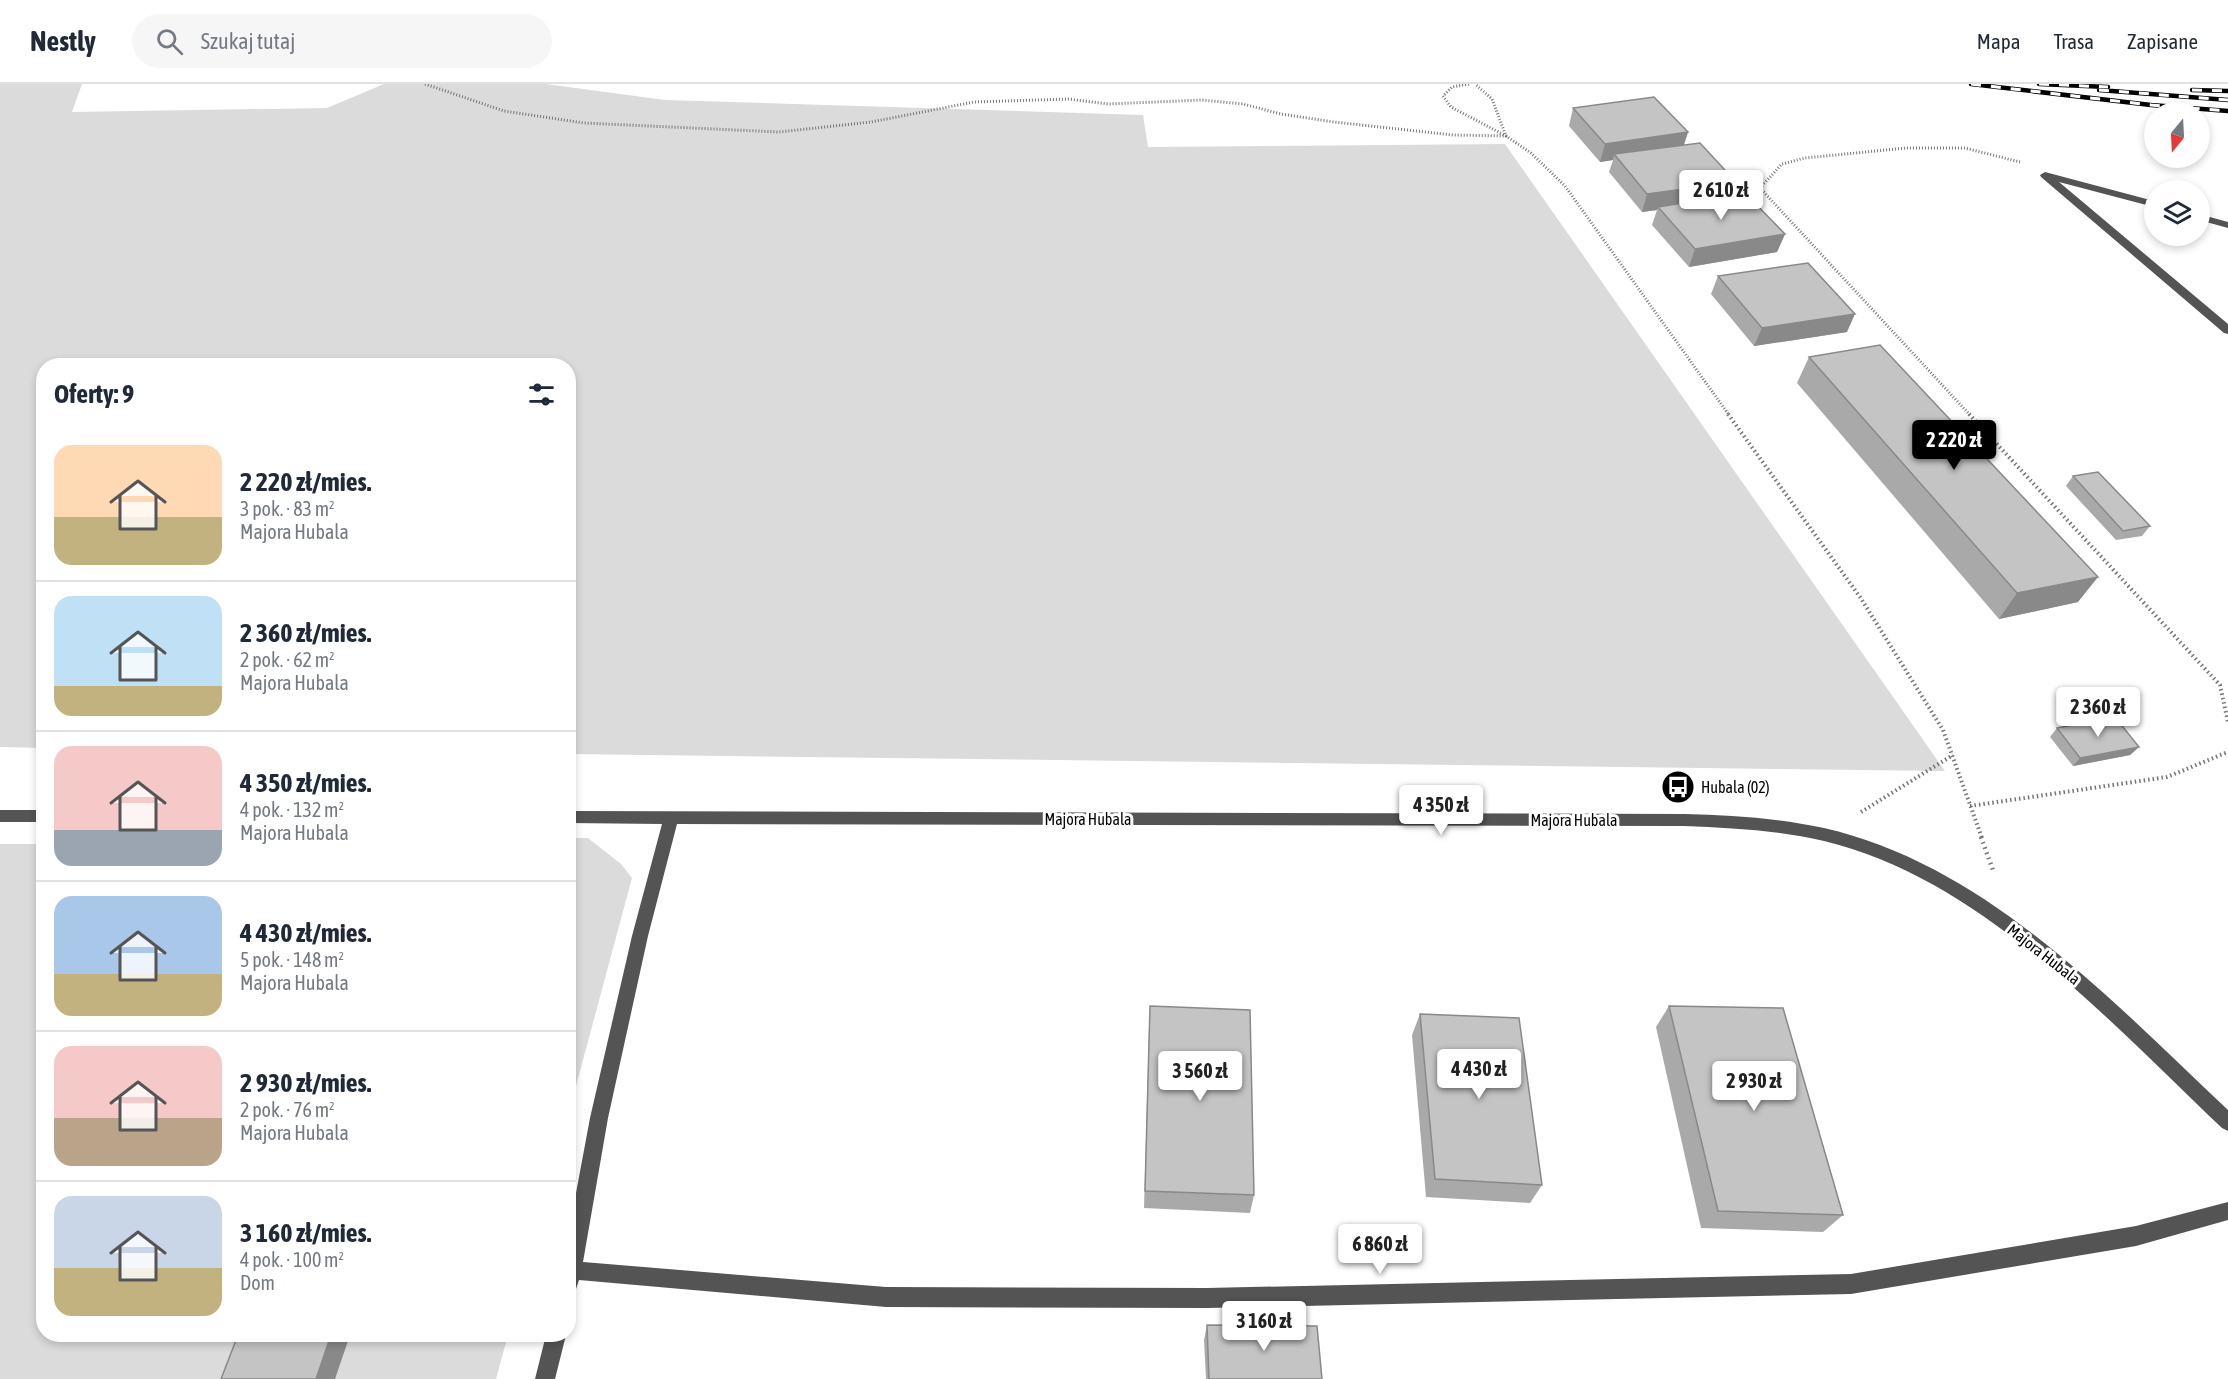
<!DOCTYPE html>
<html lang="pl">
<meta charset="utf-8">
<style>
:root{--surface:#fff;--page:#f6f6f7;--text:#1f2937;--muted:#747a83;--line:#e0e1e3;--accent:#000}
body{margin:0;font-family:"Asap Condensed",sans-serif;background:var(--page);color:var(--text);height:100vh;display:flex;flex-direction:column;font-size:22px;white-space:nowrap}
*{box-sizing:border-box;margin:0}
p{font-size:20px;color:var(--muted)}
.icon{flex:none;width:33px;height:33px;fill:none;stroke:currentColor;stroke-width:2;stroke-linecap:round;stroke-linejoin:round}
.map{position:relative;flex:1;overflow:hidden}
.side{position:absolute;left:36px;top:274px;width:540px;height:984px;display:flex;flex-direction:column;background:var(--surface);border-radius:24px;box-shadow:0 3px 9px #0003}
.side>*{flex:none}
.needle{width:39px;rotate:198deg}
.fabs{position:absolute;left:2144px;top:18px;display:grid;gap:12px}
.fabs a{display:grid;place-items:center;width:66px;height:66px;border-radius:50%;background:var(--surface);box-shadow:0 3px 9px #0003;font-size:30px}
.price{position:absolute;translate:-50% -51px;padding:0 14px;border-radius:6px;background:#fff;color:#222;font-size:20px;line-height:39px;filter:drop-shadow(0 2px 3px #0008)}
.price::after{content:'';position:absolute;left:50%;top:36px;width:18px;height:14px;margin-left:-9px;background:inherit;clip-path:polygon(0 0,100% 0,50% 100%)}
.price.selected{background:var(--accent);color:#fff}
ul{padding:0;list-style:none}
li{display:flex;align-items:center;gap:18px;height:150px;padding:0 18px}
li+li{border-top:2px solid var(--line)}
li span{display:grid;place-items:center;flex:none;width:168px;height:120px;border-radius:18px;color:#555}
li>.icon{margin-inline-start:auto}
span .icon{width:72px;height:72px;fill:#fffc;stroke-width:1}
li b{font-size:26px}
h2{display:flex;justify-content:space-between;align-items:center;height:72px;padding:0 18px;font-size:26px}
header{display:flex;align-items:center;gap:36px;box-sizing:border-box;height:84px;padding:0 30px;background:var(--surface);border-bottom:2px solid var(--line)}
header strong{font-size:28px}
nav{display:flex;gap:33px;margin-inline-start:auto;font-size:21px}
.search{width:420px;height:54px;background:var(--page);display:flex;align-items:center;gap:15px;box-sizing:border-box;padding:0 21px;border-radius:33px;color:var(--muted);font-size:22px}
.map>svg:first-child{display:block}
</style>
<header>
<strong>Nestly</strong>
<div class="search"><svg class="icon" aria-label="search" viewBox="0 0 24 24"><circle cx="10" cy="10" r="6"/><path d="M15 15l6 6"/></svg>Szukaj tutaj</div>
<nav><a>Mapa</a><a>Trasa</a><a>Zapisane</a></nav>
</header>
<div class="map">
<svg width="2228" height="1295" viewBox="0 0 2228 1295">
<rect width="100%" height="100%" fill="#fff"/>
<path fill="#dbdbdb" d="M0 0H82L72 28 327 24 384 0H546L665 16 1143 31 1148 63 1505 60 1945 687 569 670 568 282H44L43 664 0 663Z
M569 754H588L621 780 632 794 569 1028Z
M0 760H43L44 1251H508L496 1295H0Z"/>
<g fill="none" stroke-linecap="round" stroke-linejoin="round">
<path stroke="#767676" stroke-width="3" stroke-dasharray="1 2" stroke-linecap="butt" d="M425 0 504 27 584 39 779 48 871 38 974 18 1068 15 1108 20 1202 16 1243 20 1281 30 1334 38 1453 51 1506 52 1531 69 1565 102 1729 331
M1469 0 1452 3 1443 12 1451 23 1506 52 1492 15 1475 0
M1970 331 1760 104 1782 80 1805 74 1906 64H1965L2020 78"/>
<path stroke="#767676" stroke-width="4" stroke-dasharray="1.5 3" stroke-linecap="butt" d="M1728 330 1860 513 1943 646 1982 754
M1969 330 2220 601 2228 638
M1970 722 2167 693 2228 668
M1861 728 1953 671"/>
<path stroke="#767676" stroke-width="4.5" stroke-dasharray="1.5 4" stroke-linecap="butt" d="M1981 753 1994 789"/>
<path fill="#545454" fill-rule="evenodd" d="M2045 88 2154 117V123L2059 98 2228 240V250L2224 249 2041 93 2040 91Z
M2199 130 2228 138V144L2199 136Z
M0 726H44V738H0Z
M568 727 1684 730C1731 731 1777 734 1824 744 1986 781 2111 916 2228 1026V1047L2222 1044C2109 937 1980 794 1824 757 1778 746 1731 744 1684 742L677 740 648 852 608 1034 583 1178 886 1203 1207 1204 1851 1190 2136 1142 2228 1118V1136L2136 1162 1851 1210 1207 1224 886 1223 579 1196 575 1208 568 1211V1152L590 1034 632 852 662 740 568 739Z
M546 1251H566L555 1295H535Z"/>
<defs>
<path id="rail" d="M1971 0 2151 21 2228 27
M2039 0 2108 3
M2099 6 2228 16
M2192 6 2228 7"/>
</defs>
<use href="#rail" stroke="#000" stroke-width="4.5"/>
<use href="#rail" stroke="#fff" stroke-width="3" stroke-dasharray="10" stroke-linecap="butt"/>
</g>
<path fill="#a9a9a9" d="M1573 24 1688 48 1684 61 1731 111 1785 150 1777 168 1689 183 1652 141 1657 126 1642 128 1609 88 1613 76 1600 78 1569 42Z
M1718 192 1847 248 1754 262 1711 210Z
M1809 273 2078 518 1999 535 1797 299Z
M2073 392 2150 442 2142 452 2116 456 2066 402Z
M2057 644 2139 663 2130 671 2073 682 2050 653Z
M1669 922 1843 1131 1823 1148 1701 1144 1656 943Z
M1420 930 1542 1101 1530 1119 1426 1113 1412 951Z
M1149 944 1254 1111 1250 1129 1144 1124Z
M1207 1241 1322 1295H1206L1204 1256Z"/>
<path fill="#898989" d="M1688 48 1682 66 1614 70 1613 76 1600 78 1605 60Z
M1736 98 1730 116 1658 123 1657 126 1642 128 1647 110Z
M1785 150 1777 168 1689 183 1695 165Z
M1855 230 1847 248 1754 262 1762 244Z
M2098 493 2078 518 1999 535 2017 509Z
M2139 663 2130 671 2073 682 2080 674Z
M331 1251H350L335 1295H316Z"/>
<path fill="#c4c4c4" stroke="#898989" stroke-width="1.5" d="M1654 13 1688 48 1605 60 1573 24Z
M1700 59 1736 98 1647 110 1614 70Z
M1745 109 1785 150 1695 165 1658 123Z
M1808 179 1855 230 1762 244 1718 192Z
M1880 261 2098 493 2017 509 1809 273Z
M2098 388 2150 442 2123 447 2073 392Z
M2115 633 2139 663 2080 674 2057 644Z
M1150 922 1250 926 1254 1111 1145 1107Z
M1669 922 1783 924 1843 1131 1718 1127Z
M1420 930 1519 934 1542 1101 1435 1095Z
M1207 1241 1317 1242 1322 1295H1209Z
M238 1251H331L316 1295H221Z"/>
<defs>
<symbol id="bus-disc" viewBox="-11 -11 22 22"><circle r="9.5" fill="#000" stroke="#fff"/><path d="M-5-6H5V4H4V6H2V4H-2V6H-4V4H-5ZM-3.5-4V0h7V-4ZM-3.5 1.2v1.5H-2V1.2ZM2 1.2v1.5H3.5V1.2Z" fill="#fff"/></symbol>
</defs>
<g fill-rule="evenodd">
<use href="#bus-disc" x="1659" y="684" width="38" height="38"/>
</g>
<g text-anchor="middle" stroke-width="6" stroke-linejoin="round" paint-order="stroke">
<g font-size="16" fill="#000" stroke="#fff" text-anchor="start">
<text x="1701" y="709">Hubala (02)</text>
</g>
<g font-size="16" fill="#000" stroke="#fff">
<text x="1088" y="741">Majora Hubala</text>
<text x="1574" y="742">Majora Hubala</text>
<text transform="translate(2044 870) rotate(38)" y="6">Majora Hubala</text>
</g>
</g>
</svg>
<div class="fabs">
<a><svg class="needle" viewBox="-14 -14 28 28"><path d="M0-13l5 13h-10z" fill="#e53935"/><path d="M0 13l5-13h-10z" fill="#747a83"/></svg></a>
<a><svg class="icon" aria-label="layers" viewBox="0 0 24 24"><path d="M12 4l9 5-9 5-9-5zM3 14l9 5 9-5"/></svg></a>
</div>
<b class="price" style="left:1721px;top:137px">2 610 zł</b>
<b class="price selected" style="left:1954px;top:387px">2 220 zł</b>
<b class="price" style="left:2098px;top:654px">2 360 zł</b>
<b class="price" style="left:1441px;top:752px">4 350 zł</b>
<b class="price" style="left:1479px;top:1016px">4 430 zł</b>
<b class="price" style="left:1200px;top:1018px">3 560 zł</b>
<b class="price" style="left:1754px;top:1028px">2 930 zł</b>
<b class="price" style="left:1380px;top:1191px">6 860 zł</b>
<b class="price" style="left:1264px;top:1268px">3 160 zł</b>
<section class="side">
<h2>Oferty: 9<svg class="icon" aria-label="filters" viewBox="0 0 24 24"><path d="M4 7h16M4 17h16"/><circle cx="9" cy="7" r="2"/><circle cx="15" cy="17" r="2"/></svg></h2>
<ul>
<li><span style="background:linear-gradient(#ffd9b3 60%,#c2b280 0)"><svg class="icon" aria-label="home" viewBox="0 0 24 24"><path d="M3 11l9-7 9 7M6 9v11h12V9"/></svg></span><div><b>2 220 zł/mies.</b><p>3 pok. · 83 m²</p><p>Majora Hubala</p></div></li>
<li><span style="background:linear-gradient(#bfe0f5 75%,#c2b280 0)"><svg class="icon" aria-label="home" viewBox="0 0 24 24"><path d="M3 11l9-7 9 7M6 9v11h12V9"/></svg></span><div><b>2 360 zł/mies.</b><p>2 pok. · 62 m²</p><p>Majora Hubala</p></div></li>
<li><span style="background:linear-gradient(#f6c9c9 70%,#9aa5b1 0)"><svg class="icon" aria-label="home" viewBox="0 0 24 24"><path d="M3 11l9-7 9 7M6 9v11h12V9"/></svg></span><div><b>4 350 zł/mies.</b><p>4 pok. · 132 m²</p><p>Majora Hubala</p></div></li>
<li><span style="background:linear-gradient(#a9c7e8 65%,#c2b280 0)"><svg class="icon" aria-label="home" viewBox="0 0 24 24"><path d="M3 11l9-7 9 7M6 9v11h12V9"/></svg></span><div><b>4 430 zł/mies.</b><p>5 pok. · 148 m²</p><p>Majora Hubala</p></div></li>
<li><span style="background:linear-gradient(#f6c9c9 60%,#b9a48a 0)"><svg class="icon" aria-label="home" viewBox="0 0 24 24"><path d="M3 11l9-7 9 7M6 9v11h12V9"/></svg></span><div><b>2 930 zł/mies.</b><p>2 pok. · 76 m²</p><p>Majora Hubala</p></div></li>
<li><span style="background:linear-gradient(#c9d6e8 60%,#c2b280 0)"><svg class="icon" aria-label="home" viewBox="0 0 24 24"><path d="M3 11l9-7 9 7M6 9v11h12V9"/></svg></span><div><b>3 160 zł/mies.</b><p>4 pok. · 100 m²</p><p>Dom</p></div></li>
</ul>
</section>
</div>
